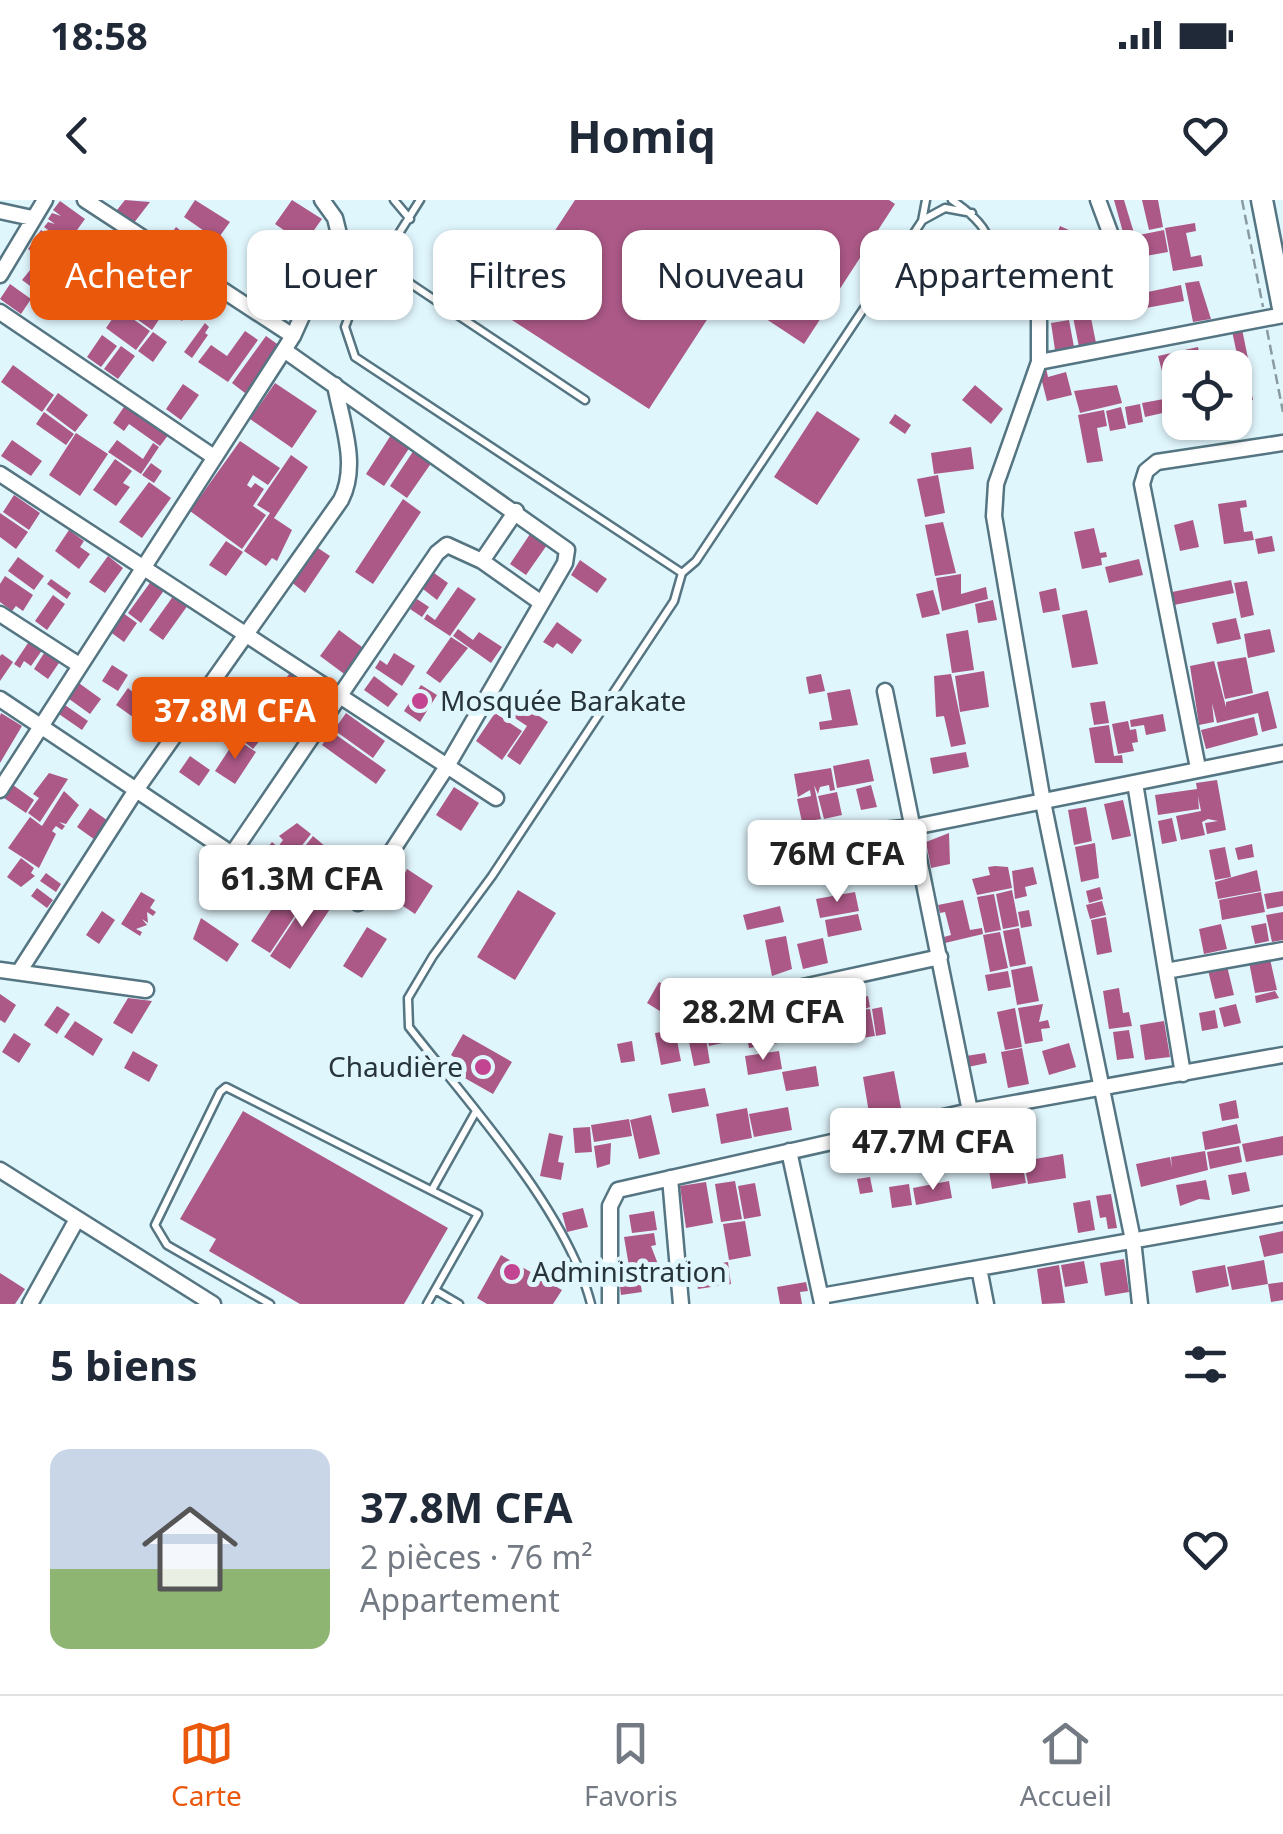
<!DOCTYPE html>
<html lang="fr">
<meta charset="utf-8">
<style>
:root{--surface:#fff;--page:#f6f6f7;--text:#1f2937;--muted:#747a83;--line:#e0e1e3;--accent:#ea580c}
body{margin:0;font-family:"Noto Sans",sans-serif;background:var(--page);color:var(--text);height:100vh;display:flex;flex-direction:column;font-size:38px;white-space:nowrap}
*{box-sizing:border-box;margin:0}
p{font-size:32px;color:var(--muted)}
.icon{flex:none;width:55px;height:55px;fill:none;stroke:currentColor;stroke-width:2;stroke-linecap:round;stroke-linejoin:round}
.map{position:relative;height:1104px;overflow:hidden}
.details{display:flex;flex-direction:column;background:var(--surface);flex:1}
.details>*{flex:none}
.hud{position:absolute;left:30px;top:30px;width:1225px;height:90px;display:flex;gap:20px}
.controls{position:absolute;left:1162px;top:150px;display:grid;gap:20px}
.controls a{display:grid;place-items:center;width:90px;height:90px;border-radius:20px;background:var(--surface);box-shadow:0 2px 8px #0004;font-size:50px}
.price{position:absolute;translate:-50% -85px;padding:0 22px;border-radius:10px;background:#fff;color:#222;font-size:32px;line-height:65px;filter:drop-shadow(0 2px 5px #0008)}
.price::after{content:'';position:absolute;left:50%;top:60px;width:30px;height:22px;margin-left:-15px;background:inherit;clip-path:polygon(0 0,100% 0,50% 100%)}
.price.selected{background:var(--accent);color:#fff}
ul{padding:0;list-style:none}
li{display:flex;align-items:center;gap:30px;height:250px;padding:0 50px}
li+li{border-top:2px solid var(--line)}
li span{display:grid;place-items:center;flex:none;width:280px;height:200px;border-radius:20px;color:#555}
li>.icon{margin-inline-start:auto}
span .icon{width:120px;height:120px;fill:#fffc;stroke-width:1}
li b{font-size:42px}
h2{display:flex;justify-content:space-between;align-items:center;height:120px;padding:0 50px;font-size:42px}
.tag{padding:0 35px;border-radius:20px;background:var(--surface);box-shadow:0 2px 8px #0004;font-size:35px;line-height:90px}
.tag.selected{background:var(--accent);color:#fff}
.status{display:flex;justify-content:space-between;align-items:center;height:70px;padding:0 50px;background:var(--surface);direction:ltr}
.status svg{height:28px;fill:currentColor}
header{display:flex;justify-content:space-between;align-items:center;height:130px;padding:0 50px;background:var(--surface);font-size:45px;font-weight:700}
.tab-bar{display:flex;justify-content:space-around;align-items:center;height:140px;border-top:2px solid var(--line);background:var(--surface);font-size:28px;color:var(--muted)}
.tab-bar a{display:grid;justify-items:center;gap:5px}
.tab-bar .selected{color:var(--accent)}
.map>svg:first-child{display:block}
</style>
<div class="status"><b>18:58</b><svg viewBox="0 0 49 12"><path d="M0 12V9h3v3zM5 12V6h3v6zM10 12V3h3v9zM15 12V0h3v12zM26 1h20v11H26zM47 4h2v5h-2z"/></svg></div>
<header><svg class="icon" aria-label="back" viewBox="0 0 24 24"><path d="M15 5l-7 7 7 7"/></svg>Homiq<svg class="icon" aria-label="heart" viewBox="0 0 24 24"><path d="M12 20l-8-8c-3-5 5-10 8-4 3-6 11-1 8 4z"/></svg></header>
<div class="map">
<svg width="1283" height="1104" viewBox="0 0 1283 1104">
<rect width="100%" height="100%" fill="#e0f6fd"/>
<path fill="#ac5987" d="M125 0 150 2 130 28 113 15Z
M195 0 230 22 217 40 184 17Z
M292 0 322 19 304 44 275 24Z
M575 0H889L895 4 804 144 725 92 649 209 501 113Z
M1114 0H1124L1134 33 1124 36Z
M1142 0H1158L1163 27 1149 30Z
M60 1 85 19 67 44 44 27 48 22 55 24 48 19 52 13 61 16 53 10Z
M1195 23 1196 31 1186 33 1191 57 1201 55 1203 66 1173 71 1165 28Z
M1060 26 1082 36 1074 54 1053 44Z
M176 27 207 51 197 67 163 46Z
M41 30 65 47 51 66 28 49Z
M1164 30 1168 52 1129 59 1124 38Z
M78 37 91 46 82 59 69 49Z
M263 45 290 64 278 81 251 62Z
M486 47 502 57 488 78 473 67Z
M39 59 53 69 37 91 22 80Z
M513 65 522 72 509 89 500 83Z
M1045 68 1063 77 1055 91 1038 82Z
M1199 81 1211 119 1193 122 1185 83Z
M10 84 31 99 21 114 0 99Z
M464 85 480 95 473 107 457 97Z
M497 85 508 93 495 110 484 101Z
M1181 85 1184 101 1146 108 1143 93Z
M185 86 200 96 182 121 168 111Z
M144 102 162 115 152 130 134 117Z
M119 109 150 131 136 150 106 128Z
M1090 113 1096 143 1079 147 1073 117Z
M1069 120 1074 147 1055 150 1051 123Z
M205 123 209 127 205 133 208 135 192 158 184 152Z
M1242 129 1252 178 1235 181V168H1204L1238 159 1232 131Z
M245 131 258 140 228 182 198 162 211 145 227 156Z
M153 132 167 142 153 162 138 151Z
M102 135 117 146 101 167 87 157Z
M266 136 280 146 245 193 232 183Z
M121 146 135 156 118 179 104 169Z
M1198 147 1202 166 1163 175 1158 156Z
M13 165 54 195 42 212 1 182Z
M1046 168 1048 177 1066 172 1072 195 1047 201 1039 170Z
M1249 180 1253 200 1235 204V183Z
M275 183 317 211 292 248 250 219Z
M183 184 199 195 181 220 166 209Z
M975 185 1003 209 991 224 962 200Z
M1117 185 1122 203 1080 213 1074 191Z
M58 193 88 215 75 232 46 210Z
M1180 195V219L1173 221 1167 199Z
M1164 199 1167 212 1145 217 1142 203Z
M126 204 169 234 160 246 129 224 124 231 113 223Z
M1140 204 1143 222 1128 225 1125 207Z
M1121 207 1126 228 1110 231 1106 211Z
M1104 210 1107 226 1097 228 1103 261 1087 263 1078 215Z
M817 211 860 239 817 305 774 277Z
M44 212 74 234 66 245 36 224Z
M895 214 911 225 905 234 889 223Z
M76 233 108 254 80 296 49 275Z
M391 235 410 247 384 286 366 274Z
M12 240 42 261 31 276 1 256Z
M117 240 143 259 153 243 159 247 141 274 108 252Z
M240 241 280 268 268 285 253 275 247 285 251 288 255 283 264 289 253 306 266 315 242 349 190 311Z
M971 247 974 269 934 274 931 253Z
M414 250 432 262 407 298 390 286Z
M291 255 308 267 274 318 292 330 277 361 272 358 266 366 244 351 270 313 257 305Z
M115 259 132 271 123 283 130 287 116 306 93 290Z
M151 263 162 271 154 283 142 275Z
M938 275 945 313 925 317 917 279Z
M149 282 171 298 142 338 119 322Z
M14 295 40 313 29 330 3 312Z
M403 299 421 312 373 384 355 372Z
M1246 300 1247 307 1240 308 1244 332 1252 331 1254 340 1224 344 1218 304Z
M0 313 28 332 16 349 0 337Z
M1193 320 1199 347 1180 351 1174 325Z
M943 322 956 373 935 376 925 325Z
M1094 328 1100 353 1106 352 1107 357 1101 358 1102 365 1082 369 1074 332Z
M69 330 84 341 80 347 90 354 79 369 55 351Z
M530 334 547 345 526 375 510 364Z
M1272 336 1275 351 1258 354 1255 339Z
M226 341 243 352 226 376 209 365Z
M315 346 330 356 305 393 290 381Z
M108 356 123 368 105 393 89 382Z
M18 357 44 376 34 390 8 371Z
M1139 359 1143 375 1109 383 1105 367Z
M580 360 607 379 597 393 571 375Z
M434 373 448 383 437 400 423 389Z
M961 374V394L986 387 988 399 942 411 936 378Z
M5 376 33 395 23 411 16 406 12 411 0 402V384Z
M51 379 71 393 67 399 47 384Z
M152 380 165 389 141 423 128 413Z
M1231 380 1234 393 1174 405 1172 392Z
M1247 381 1254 415 1241 418 1234 383Z
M458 387 476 399 450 436 424 419 427 414 435 420Z
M1056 388 1060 410 1043 413 1039 392Z
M933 390 940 414 922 418 916 394Z
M53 395 65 404 47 430 35 421Z
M174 395 188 405 163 440 149 430Z
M417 399 429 407 422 417 410 409Z
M993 400 997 420 978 423 975 404Z
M1087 410 1098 464 1072 468 1062 415Z
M123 413 137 423 124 442 109 431Z
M1236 418 1241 439 1217 444 1212 423Z
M557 422 582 440 572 454 557 443 553 448 543 442Z
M458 429 473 440 479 432 502 447 491 463 453 436Z
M1270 429 1275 452 1248 458 1244 434Z
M339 430 366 450 347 476 320 456Z
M968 430 974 470 952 473 946 434Z
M451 437 468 448 440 483 426 473Z
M30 440 43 449 31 466 24 461 20 468 14 464Z
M46 450 61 460 48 479 34 469Z
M394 453 415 466 402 486 375 468 380 460 387 465Z
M2 454 13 462 0 481V456Z
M1246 457 1253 493 1225 499 1217 462Z
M1214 461 1226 507V502L1268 491 1277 528 1262 532 1258 513 1217 523 1212 503 1214 522 1199 525 1190 466Z
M112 465 128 475 118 491 102 481Z
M984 471 989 507 960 512 955 476Z
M290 473 307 486 282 518 265 505Z
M821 474 825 491 809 494 806 477Z
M951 474 966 544 951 547 944 516 936 517 934 476Z
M374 476 398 494 388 507 364 490Z
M76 481 101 499 90 514 65 496Z
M421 485 437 495 420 522 404 511Z
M128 488 150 507 140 522 116 505Z
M311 488 328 500 317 515 300 504Z
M850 489 858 525 820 530 819 522 832 520 827 493Z
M506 494 548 522 520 565 507 556 527 526 498 507Z
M248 498 260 508 235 538 223 528Z
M1105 501 1109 523 1094 525 1090 503Z
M62 503 88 521 82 530 56 512Z
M263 508 277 519 253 549 240 538Z
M1 513 22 526 0 563V516Z
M346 513 385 541 373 558 334 530Z
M495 513 522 531 502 560 476 541Z
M1163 514 1166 531 1146 535 1144 525 1131 527 1130 520Z
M1254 517 1258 535 1206 549 1201 530Z
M1128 521 1130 530 1136 529 1138 542 1132 543 1134 551 1118 554 1112 524Z
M1109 525 1114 556 1122 555 1123 563H1095L1089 528Z
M332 532 386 570 376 584 322 545Z
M236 539 256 552 235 584 215 571Z
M966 552 969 567 933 574 930 558Z
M190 556 210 570 199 586 179 572Z
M869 559 874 581 837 588 833 566Z
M831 568 835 590 830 591 829 585 820 587 818 594 814 585 821 619 802 622 797 599 811 596 810 590 798 597 794 574Z
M49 573 68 579 40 622 28 613 39 598 33 594Z
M1217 580 1226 630 1207 634 1205 623 1218 621 1208 619 1202 622 1205 635 1181 640 1176 616 1201 611 1198 596 1199 609 1158 615 1155 595 1197 589 1196 583Z
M13 585 34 600 26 613 4 598Z
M871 585 877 607 861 610 856 589Z
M454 587 479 603 461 631 436 615Z
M64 591 79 605 66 624 59 622 65 626 62 630 56 626 52 631 56 634 39 668 8 648 30 617 42 626Z
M837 592 842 615 824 619 818 596Z
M1123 600 1131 636 1112 640 1104 604Z
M1086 607 1092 641 1074 645 1068 610Z
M90 608 111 623 98 642 77 627Z
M1172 618 1177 641 1162 644 1158 621Z
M297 623 311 634 286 666 266 650 272 642 278 647 283 640 279 636Z
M949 633 950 664 931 668 926 642Z
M313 636 326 647 321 653 327 657 321 666 315 662 309 669 317 674 311 682 290 665Z
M1095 643 1099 678 1081 682 1075 647Z
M1252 644 1254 657 1238 660 1235 648Z
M1225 647 1231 677 1215 680 1209 650Z
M253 650 310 687 298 706 241 668Z
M21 658 34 668 31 673 35 676 21 687 7 677Z
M995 666 1008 667 1012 688 977 695 972 679 990 675 988 667Z
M1033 667 1037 684 1025 687 1027 696 1015 699 1012 671Z
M407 669 433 686 415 714 388 696 392 690 395 693Z
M1257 670 1261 691 1218 699 1215 682Z
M238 671 264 688 259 697 232 679Z
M46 673 61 684 56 692 40 681Z
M1100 687 1103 699 1089 703 1086 691Z
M37 688 53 700 47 708 31 696Z
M314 690 334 703 290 769 270 756Z
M518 690 556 713 515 780 477 757Z
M1012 690 1019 726 1003 729 996 694Z
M1283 691V706L1267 709 1264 694Z
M141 692 155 700 150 708 156 712 153 716 147 712 148 723 142 719 147 725 136 729 142 732 140 736 121 724Z
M855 692 859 711 820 718 816 699Z
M1261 692 1265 712 1222 720 1219 700Z
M994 694 1001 730 985 733 977 697Z
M279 698 298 711 270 753 251 741Z
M963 700 970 730 982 728 983 734 945 743 944 737 951 735 945 712 940 713 938 705Z
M1102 701 1106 715 1090 719 1086 705Z
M780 706 784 722 747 730 743 715Z
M1029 710 1032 726 1021 728 1018 712Z
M102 711 115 720 99 744 86 735Z
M1283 712V740L1272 742 1266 715Z
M858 714 862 730 828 737 825 720Z
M1106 717 1112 752 1097 755 1091 720Z
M201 718 239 744 227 762 193 739Z
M1266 723 1269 741 1255 744 1251 726Z
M1221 724 1227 749 1204 754 1199 729Z
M367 727 387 739 362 778 343 766Z
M1019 728 1026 764 1010 767 1003 731Z
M1000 732 1008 768 990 772 983 735Z
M786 736 792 769 772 776 765 740Z
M823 738 828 763 803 769 797 744Z
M1270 759 1277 790 1255 793 1249 762Z
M1032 766 1039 801 1017 805 1011 770Z
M1227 766 1234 795 1215 799 1208 770Z
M1008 771 1011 787 988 791 985 775Z
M659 782 705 808 694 828 689 825 687 828 647 803Z
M1119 788 1123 813 1129 812 1132 826 1109 829 1103 791Z
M1275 791 1279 798 1256 803 1255 796Z
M0 794 16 805 5 823 0 820Z
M868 796 870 807 861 810 870 809 875 836 855 839 848 800Z
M128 798 152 801 132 834 113 823Z
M1043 804 1039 822 1048 820 1050 828 1041 829 1043 841 1025 844 1018 808Z
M1236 804 1241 823 1224 827 1219 808Z
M57 806 70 814 57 834 44 825Z
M882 807 886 834 876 836 872 809Z
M1015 808 1022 847 1005 850 997 812Z
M1215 810 1218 828 1202 831 1199 813Z
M75 821 103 839 93 856 64 837Z
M775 821 778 843 749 848 745 826Z
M1164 821 1170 857 1145 860 1140 825Z
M733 824 736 840 709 846 706 830Z
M675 830 681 861 661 865 655 833Z
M1129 830 1134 858 1117 860 1113 832Z
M14 833 31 844 19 863 2 852Z
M463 834 512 862 493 894 454 872 460 861 451 855Z
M706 839 710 863 694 866 689 842Z
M632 841 635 861 621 863 617 844Z
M1069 843 1076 867 1049 875 1042 851Z
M1022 848 1029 884 1008 888 1001 852Z
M133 851 158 865 149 882 124 868Z
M779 851 782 869 748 875 745 856Z
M985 853 987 863 968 867 966 856Z
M816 866 819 886 786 891 782 872Z
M894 871 901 908 869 913 863 877Z
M705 888 709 906 672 913 668 894Z
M1236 900 1239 918 1222 921 1219 904Z
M788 907 792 930 754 937 749 914Z
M747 908 752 938 721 944 716 914Z
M243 911 448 1028 404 1104H300L209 1051 216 1039 180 1019Z
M651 915 660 954 639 959 630 920Z
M629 919 632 936 594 942 591 925Z
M1237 924 1241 943 1205 950 1202 932Z
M590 927 592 952 575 953 573 928Z
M549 933 563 936 558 962 564 963 561 980 540 976Z
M981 935 984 953 945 960 942 941Z
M1283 936V955L1246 962 1242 944Z
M611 943 610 964 597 968 594 946Z
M1239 946 1242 962 1210 969 1207 952Z
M1205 951 1208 970 1141 987 1136 964 1170 957 1172 968 1171 957Z
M1063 954 1066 978 1028 984 1024 961Z
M1021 958 1026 983 992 989 988 964Z
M1246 972 1250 991 1232 995 1228 975Z
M870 977 873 992 860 994 857 979Z
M1206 980 1210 1000 1199 999 1180 1006 1176 985Z
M735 981 742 1019 721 1022 715 984Z
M949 981 952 998 916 1005 913 988Z
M706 982 713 1023 686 1028 680 986Z
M755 983 761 1016 744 1019 738 986Z
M909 984 912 1005 892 1008 889 987Z
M1111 994 1117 1028 1108 1029 1106 1017 1100 1018 1096 996Z
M1090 1000 1095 1030 1078 1033 1073 1003Z
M583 1008 588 1027 567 1032 562 1013Z
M654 1011 657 1030 632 1033 629 1015Z
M745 1021 751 1056 729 1060 723 1024Z
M1283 1031V1053L1264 1057 1259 1036Z
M654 1033 656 1045 651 1046 661 1072 639 1075 642 1092 621 1095 619 1079 631 1078 624 1037Z
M501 1055 562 1090 553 1104H487L477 1098Z
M1124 1059 1129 1092 1105 1096 1100 1063Z
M1264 1060 1268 1084 1232 1090 1227 1067Z
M1084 1061 1088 1083 1065 1087 1061 1065Z
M728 1062 731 1084 698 1089 694 1067Z
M1059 1065 1065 1103 1042 1104 1037 1069Z
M1225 1065 1229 1086 1196 1093 1192 1071Z
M0 1073 25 1089 15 1104H0Z
M806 1082 808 1091 800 1092 802 1104H780L777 1087Z
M1283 1082V1100L1271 1102 1268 1084Z"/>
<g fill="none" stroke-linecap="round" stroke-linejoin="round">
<defs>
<path id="lane" d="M394 0 410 19
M420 0 352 108 345 127 355 157 682 373 696 361 922 21 926 0
M923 20 945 8 972 13
M914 35C896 125 1064 75 952 0
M381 64 585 200
M433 988 475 913
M435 1090 459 1104
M270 1104 167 1045 155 1025 220 892 226 887 478 1014 427 1104
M591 1104C567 1010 469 904 409 827L408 798 433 756 492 676 674 401 682 373"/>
<path id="street" d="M85 0 293 136
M1098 0 1121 62 1119 73 1048 103 1039 111V162L996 284 994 316 1043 602 1133 1040 1140 1104
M0 11 32 18
M0 75 45 0
M0 112 214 257
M284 150 567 350 565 363 446 568 358 703
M1039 162 1283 115
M0 274 496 598
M482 361 516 311
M0 414 79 465
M885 491 970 911
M0 499 232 654 437 353 447 345 482 361 540 402
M1198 568 1142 284 1146 271 1157 262 1283 243
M1135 583 1183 874
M0 590 293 136 339 34 335 18 322 0
M831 635 914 627 1283 553
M0 770 146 790
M1166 771 1283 750
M19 772 136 590 341 300C359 265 342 223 335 185
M757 797 940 757
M789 951 822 1103
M0 970 213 1104
M670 978 681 1104
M979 1068 986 1104
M821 1096 1283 1014
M30 1104 76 1021
M610 1104V1006L618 990 970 911 1283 855"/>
<path id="secondary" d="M1262 0 1283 108"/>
</defs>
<use href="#lane" stroke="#547581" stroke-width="11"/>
<use href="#street" stroke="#547581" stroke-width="19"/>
<use href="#secondary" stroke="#547581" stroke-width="25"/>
<path stroke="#899ba1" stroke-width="2.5" stroke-dasharray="10 5" stroke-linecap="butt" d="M1242 0 1263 107
M1267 130 1283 212"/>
<use href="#lane" stroke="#fff" stroke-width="6"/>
<use href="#street" stroke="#fff" stroke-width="14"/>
<use href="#secondary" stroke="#fff" stroke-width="20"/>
</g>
<g fill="#c34490" stroke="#e0f6fd" stroke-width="4">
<circle cx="420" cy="501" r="10"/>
<circle cx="483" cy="867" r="10"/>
<circle cx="512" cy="1072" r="10"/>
</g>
<g text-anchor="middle" stroke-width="10" stroke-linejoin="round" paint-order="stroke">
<g font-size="28" fill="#27353a" stroke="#e0f6fd" text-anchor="start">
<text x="440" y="511">Mosquée Barakate</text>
<text x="463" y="877" text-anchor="end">Chaudière</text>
<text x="532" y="1082">Administration</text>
</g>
</g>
</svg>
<div class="controls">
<a><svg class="icon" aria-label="locate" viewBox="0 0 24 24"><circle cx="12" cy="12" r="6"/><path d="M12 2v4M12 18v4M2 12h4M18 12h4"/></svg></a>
</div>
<b class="price selected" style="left:235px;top:562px">37.8M CFA</b>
<b class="price" style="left:837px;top:705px">76M CFA</b>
<b class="price" style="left:302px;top:730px">61.3M CFA</b>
<b class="price" style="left:763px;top:863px">28.2M CFA</b>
<b class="price" style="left:933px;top:993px">47.7M CFA</b>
<div class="hud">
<a class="tag selected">Acheter</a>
<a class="tag">Louer</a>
<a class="tag">Filtres</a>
<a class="tag">Nouveau</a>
<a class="tag">Appartement</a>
</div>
</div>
<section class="details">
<h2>5 biens<svg class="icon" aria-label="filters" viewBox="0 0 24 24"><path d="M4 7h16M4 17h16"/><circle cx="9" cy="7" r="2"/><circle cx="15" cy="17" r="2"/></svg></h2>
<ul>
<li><span style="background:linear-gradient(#c9d6e8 60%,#8fb573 0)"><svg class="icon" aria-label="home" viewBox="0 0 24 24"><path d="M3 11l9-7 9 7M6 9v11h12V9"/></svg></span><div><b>37.8M CFA</b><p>2 pièces · 76 m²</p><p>Appartement</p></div><svg class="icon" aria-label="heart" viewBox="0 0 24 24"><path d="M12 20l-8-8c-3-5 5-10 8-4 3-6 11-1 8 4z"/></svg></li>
</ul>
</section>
<nav class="tab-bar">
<a class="selected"><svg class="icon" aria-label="map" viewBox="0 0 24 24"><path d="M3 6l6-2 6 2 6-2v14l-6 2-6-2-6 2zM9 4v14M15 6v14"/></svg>Carte</a>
<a><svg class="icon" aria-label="saved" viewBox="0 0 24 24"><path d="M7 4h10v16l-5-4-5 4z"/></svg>Favoris</a>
<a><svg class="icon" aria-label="home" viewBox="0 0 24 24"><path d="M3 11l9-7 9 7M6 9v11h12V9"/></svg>Accueil</a>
</nav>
